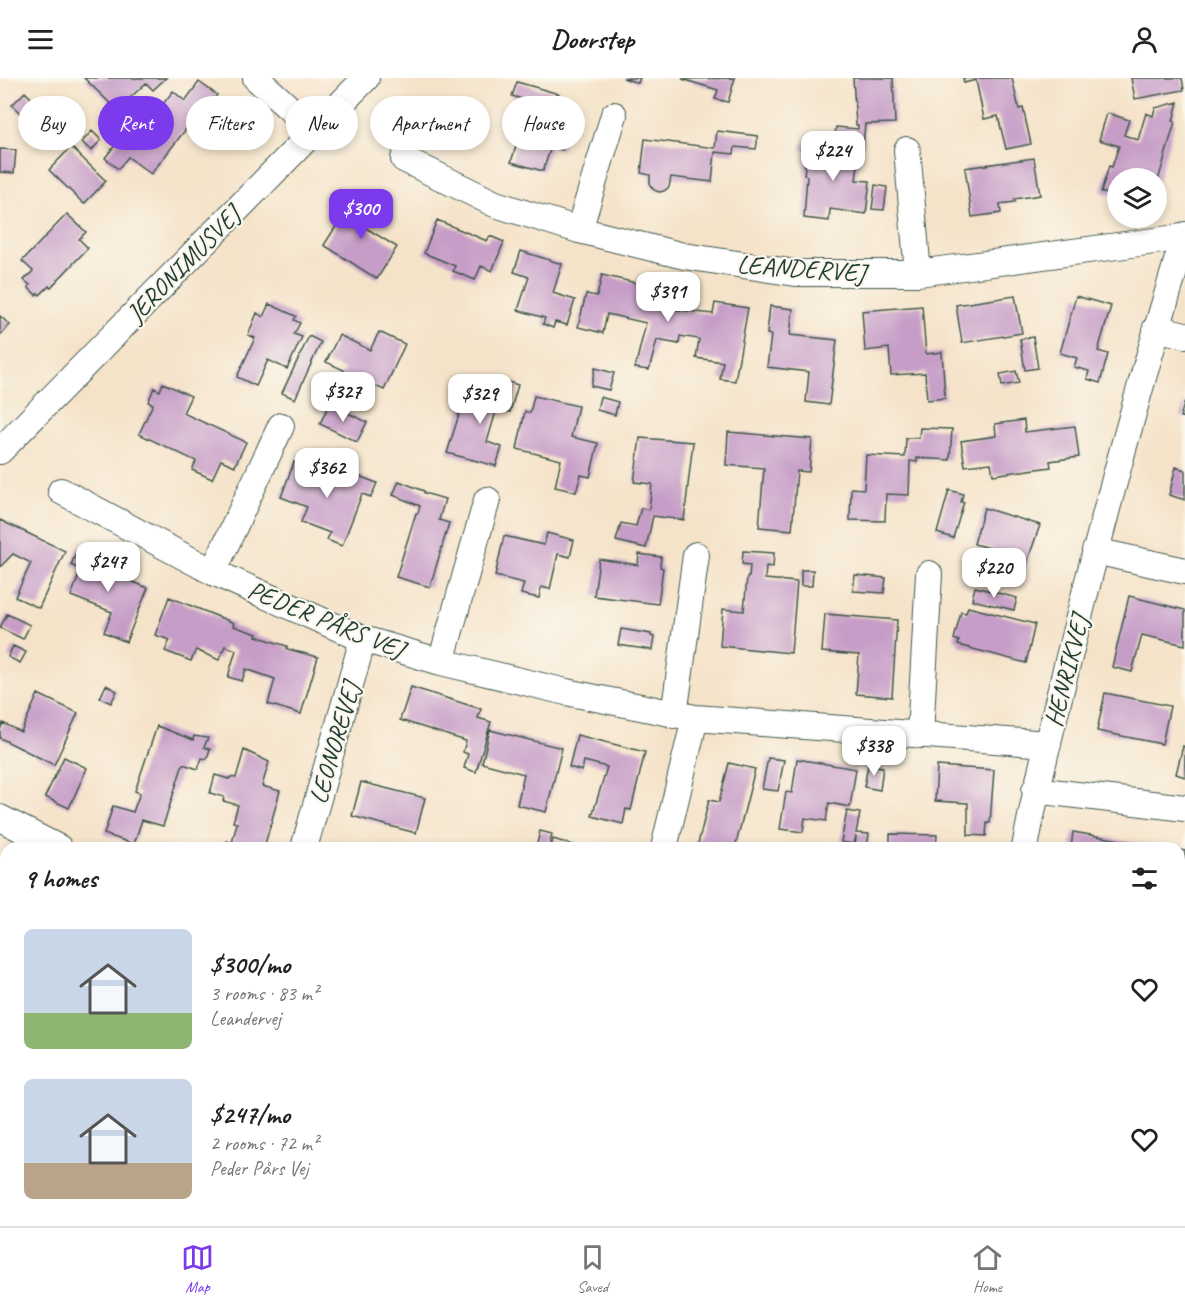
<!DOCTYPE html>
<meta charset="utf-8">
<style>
:root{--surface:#fff;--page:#f6f6f6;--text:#222;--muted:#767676;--line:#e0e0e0;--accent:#7c3aed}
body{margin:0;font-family:Caveat,sans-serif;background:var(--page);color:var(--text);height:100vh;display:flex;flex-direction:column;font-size:22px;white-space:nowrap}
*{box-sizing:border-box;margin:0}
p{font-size:20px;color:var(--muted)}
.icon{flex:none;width:33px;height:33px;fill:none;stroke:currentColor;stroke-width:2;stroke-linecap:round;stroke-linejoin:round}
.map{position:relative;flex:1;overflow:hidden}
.panel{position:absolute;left:0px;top:764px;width:1185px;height:386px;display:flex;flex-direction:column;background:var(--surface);border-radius:18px 18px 0 0;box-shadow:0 3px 9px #0003}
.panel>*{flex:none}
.top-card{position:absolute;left:18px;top:18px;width:600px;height:54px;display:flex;gap:12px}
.controls{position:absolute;left:1107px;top:90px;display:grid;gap:12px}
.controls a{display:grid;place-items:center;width:60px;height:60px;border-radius:50%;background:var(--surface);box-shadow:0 3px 9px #0003;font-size:30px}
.price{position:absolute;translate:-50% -51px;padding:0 14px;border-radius:12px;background:#fff;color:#222;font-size:20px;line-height:39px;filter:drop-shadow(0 2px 3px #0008)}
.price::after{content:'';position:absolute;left:50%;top:36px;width:18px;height:14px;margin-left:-9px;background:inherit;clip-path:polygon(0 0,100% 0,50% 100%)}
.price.on{background:var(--accent);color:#fff}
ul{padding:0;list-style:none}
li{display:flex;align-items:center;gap:18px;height:150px;padding:0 24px}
li span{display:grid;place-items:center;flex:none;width:168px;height:120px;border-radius:9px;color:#555}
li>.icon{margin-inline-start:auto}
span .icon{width:72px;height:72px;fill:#fffc;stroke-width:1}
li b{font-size:26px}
h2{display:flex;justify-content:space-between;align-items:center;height:72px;padding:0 24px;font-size:26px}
.chip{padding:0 21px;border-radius:27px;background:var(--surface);box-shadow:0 3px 9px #0003;font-size:21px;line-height:54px}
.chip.on{background:var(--accent);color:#fff}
header{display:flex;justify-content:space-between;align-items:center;height:78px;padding:0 24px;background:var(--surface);font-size:27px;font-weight:800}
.menu{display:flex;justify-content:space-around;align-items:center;height:84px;border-top:2px solid var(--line);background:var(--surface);font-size:16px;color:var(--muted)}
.menu a{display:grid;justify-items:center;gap:3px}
.menu .on{color:var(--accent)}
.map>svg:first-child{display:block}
</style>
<header><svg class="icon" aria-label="menu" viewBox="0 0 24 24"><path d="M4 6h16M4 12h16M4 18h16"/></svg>Doorstep<svg class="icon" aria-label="person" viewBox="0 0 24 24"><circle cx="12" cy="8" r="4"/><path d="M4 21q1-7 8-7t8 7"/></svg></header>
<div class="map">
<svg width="1185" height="1148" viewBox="0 0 1185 1148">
<rect width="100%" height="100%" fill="#fbf7ec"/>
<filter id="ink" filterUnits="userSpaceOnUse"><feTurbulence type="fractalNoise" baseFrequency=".0167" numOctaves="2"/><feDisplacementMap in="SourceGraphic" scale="12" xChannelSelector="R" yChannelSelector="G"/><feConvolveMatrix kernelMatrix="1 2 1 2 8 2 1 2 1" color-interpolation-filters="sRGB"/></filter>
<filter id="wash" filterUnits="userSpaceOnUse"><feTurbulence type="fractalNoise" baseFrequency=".008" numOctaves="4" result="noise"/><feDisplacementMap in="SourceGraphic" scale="24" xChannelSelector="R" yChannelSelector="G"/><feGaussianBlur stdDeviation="1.35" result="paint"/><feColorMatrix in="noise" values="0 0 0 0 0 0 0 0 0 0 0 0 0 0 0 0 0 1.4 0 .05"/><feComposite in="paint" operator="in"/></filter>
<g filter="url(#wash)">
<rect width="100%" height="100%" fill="#f5e3c9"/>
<g id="blocks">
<path fill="#c69dc7" d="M84 0H166L153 12 146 5 117 32Z
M623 0H640L638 5Z
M735 0 728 24 715 21 718 12 682 1Z
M853 0H893L895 45 865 46 863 69 834 65 836 49 858 51V47H856Z
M963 0H1012L1019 31 1023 30 1031 66 1006 71 998 38 984 41 976 2 964 5Z
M1131 0H1182L1184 12 1135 21Z
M199 4 217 17 200 39 197 37 151 96 128 79 118 91 105 80 126 53 136 61 173 13 185 23Z
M517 4 559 16 554 31 512 18Z
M25 14 34 23 21 36 12 27Z
M222 23 239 35 217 64 201 52Z
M1178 24 1173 43 1175 44 1157 106 1156 100H1118V119L1101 114 1109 88 1112 89 1119 68 1099 62 1107 35 1129 42 1124 57 1138 62 1146 35 1153 38 1155 30Z
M529 27 571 41 562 72 551 69 543 93 511 84Z
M92 53 101 62 91 73 82 64Z
M717 53 758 58 756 71 735 69 734 76 715 74 712 104 671 99 669 109 664 113 659 114 654 112 650 107V97L641 95 645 61 715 70Z
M802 65 860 71 856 102 870 103 866 136 830 131 829 143 804 140 807 98 804 97 807 73 801 72Z
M71 69 106 103 84 126 49 92Z
M0 71 16 72 14 95 0 94Z
M1034 80 1040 117 1014 121 1015 124 1000 126 1001 135 972 139 965 90Z
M875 107 887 109 884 132 872 131Z
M356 117 380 133 374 143 367 138 361 147 397 169 377 201 324 167Z
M67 136 86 154 79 161 88 170 51 209 49 208 40 217 38 215 36 217 28 209 30 207 24 202 33 193 22 183Z
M437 142 487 163 490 158 504 164 492 193 481 188 475 202 453 193 455 188 424 175Z
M521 173 562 186 553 215 575 222 567 247 555 244 553 250 543 246 545 240 518 232 529 199 514 194Z
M602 197 658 210 653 229 713 236 715 225 748 230 735 303 720 301 723 284 696 280 699 261 680 258 679 266 657 262 649 292 635 290 646 245 607 236 603 255 578 249 586 216 597 218Z
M1015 218 1022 255 962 265 956 227Z
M1076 218 1111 228 1098 273 1108 276 1100 305 1087 301 1089 293 1074 289 1077 280 1060 275Z
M269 226 296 238 294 242 300 245 294 256 302 259 287 291 268 282 256 308 237 299 255 260 248 257 257 235 263 239Z
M770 228 793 231 790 257 837 262 829 327 806 324 809 294 767 289 771 257 767 256Z
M922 228 926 276 942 274 945 320 927 322 925 295 891 297 889 270 865 273 862 233Z
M0 238 10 247 0 257Z
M379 254 405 266 384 312 371 306 359 330 332 317 344 292 326 284 339 257 370 272Z
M309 258 321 264 295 321 282 315Z
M1033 259 1038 290 1025 292 1020 261Z
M595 290 614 295 609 312 591 308Z
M1016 293 1019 305 1002 308 1000 296Z
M503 302 518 307 510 334 497 330 487 364 502 369 496 388 447 375 467 311 497 320Z
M163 305 191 318 183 335 246 364 235 388 221 382 212 401 192 392 196 383 139 356 153 326 148 324 154 310 160 313Z
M534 318 578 328 571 359 598 365 590 399 581 397 576 414 555 409 561 382 517 371 525 333 530 335Z
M600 319 618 324 615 337 597 332Z
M1185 323V340L1180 339Z
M329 326 367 344 357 364 320 346Z
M1024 342 1025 354 1075 348 1079 379 1050 383 1051 389 993 397 991 385 965 388 961 363 996 358 995 346Z
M920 350 952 351 950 382 917 380V384L910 383 909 417 886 416 885 443 850 442 851 410 864 411 866 377 905 379 906 360H919Z
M728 354 812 361 809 394 797 393 792 452 759 449 764 390 726 387Z
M640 360 693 364 684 442 653 438 646 470 616 463 621 445 636 448 641 430 649 432 652 406 634 404Z
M294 384 347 405 351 395 377 405 371 419 362 416 342 468 327 462 330 455 301 444 307 429 281 419Z
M1176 389 1185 392V422L1169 417Z
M399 403 424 413V415L445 421 439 442 449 445 430 509 396 499 416 435H418L420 428 393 417Z
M949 412 963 416 961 424H964L953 460 937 455Z
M984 430 1040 447 1022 499 989 489 994 471 974 466Z
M0 442 65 473 39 530 15 519 31 485 13 476 0 489Z
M547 455 574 462 570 479 558 476 550 511 541 509 539 520 521 516 524 505 495 498 504 458 544 467Z
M78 470 105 481 101 491 148 510 126 564 104 554 112 534 71 518 81 492 71 487Z
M743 473 774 475 773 489 766 488 765 501 797 504 791 575 720 568 723 531 744 533 747 499H749L750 487 742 486Z
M639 476 661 479 660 489 663 490 658 526 594 518 599 481 638 487Z
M801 492H813L812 508H801Z
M855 497 886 500 884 515 853 513Z
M975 509 1017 520 1014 532 972 522Z
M1129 518 1185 532V567L1142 557 1132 594 1112 589Z
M169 519 234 545 233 548 257 556 256 558 287 568V571L318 579 301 636 268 626 275 601 246 591 242 603 228 599 236 572 225 568 219 582 196 572 191 583 165 573 170 562 155 557Z
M968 529 1035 546 1026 585 958 567 959 563 954 561 961 534 966 535Z
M7 536 30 547 23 561 0 550Z
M825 536 897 542 892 619 856 616 859 577 822 574Z
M621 551 651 556V558L654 559 652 572 618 567Z
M13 568 26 574 20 585 8 579Z
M106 607 117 613 111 625 100 620Z
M411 609 481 631 478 640 491 644 476 694 464 690 468 676 463 674 466 663 400 642Z
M1105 615 1170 628 1162 666 1097 653Z
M38 616 78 635 54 687 0 660V652L3 645 21 654Z
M157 648 193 662 194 658 208 660 204 669 210 671 207 681 202 680 198 691 183 686 163 748 142 742 134 766 104 756 113 728 133 734 140 715 135 713Z
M490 652 562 670 546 734 517 727 524 696 482 685Z
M577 657 645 674 631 732 626 731 623 746 592 738 607 689 584 683 582 693 569 689Z
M1183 668 1185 669V699L1176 696Z
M244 672 269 684 262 708 280 713 264 770H225L227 763 232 765 237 745 233 744 238 727 223 723 224 719 210 715 215 697 229 701 230 699 236 700Z
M64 679 87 690 69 730 45 719Z
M768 680 784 682 778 713 762 711Z
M797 681 856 691 850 729 829 725 826 743 805 740 803 754 780 751 786 714 792 715Z
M729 685 755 691 735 770H697L709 722 719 724Z
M868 687 883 689 880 712 864 709Z
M937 688 994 692 990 745H987L986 758 968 757V725L935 723Z
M361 704 425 720 416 755 352 738Z
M847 733 860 735 856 755 869 756 867 770H855L856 758 854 766 841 764Z
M540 753 552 756 549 770H536Z
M1073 754 1155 768V770H1071Z
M890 756 937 757 936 770H890Z
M553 761 576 768 575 770H551Z
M1179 772 1185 773V786L1180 811Z
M0 786 6 789V830L0 827Z
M1179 853H1185V897L1179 896 1183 875 1179 874Z
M1184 899H1185V950L1179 949V923Z
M1179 988 1185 989V1036H1179Z
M0 1130H6V1143H59V1148H0Z
M115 1143 159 1145V1143H171V1146H181V1148H115Z"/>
</g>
</g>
<g filter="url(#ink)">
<use href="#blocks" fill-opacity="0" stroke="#3f564a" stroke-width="1.5"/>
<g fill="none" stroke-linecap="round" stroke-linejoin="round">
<defs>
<path id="street" d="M256 0 314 53
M907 72 918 195
M404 81 495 126 579 152 684 178 796 195H918L1184 159
M579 152 614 37
M1156 250 1185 257
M0 373 366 0
M61 413 213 494 363 561 441 584 566 614 695 640 1048 666
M1095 473 1185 493
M213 494 281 348
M441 584 487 422
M674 637 696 477
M920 657 929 496
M1035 712 1185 730
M0 740 59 770
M304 770 363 561
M664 770 695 640
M1025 770C1036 707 1053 645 1068 583 1103 440 1142 298 1185 157
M986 1148V1143"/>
<path id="secondary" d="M0 979 6 982
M456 1143 485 1148"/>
</defs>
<use href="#street" stroke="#3f564a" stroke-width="28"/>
<use href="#secondary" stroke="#3f564a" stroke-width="35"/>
<use href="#street" stroke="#fff" stroke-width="26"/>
<use href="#secondary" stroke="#f7e8c3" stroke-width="33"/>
</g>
</g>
<g text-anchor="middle" stroke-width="4.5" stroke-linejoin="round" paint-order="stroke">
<g font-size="26" fill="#1f3d34" stroke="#fbf7ec">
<text transform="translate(183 186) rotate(-46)" y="9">JERONIMUSVEJ</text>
<text transform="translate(801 190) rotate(4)" y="9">LEANDERVEJ</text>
<text transform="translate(326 541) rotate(22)" y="9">PEDER PÅRS VEJ</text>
<text transform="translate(1066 593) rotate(-76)" y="9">HENRIKVEJ</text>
<text transform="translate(334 665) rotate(-74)" y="9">LEONOREVEJ</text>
</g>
</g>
</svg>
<div class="controls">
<a><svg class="icon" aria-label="layers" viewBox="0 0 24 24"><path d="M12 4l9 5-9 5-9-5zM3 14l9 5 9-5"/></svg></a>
</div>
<b class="price" style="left:833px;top:104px">$224</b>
<b class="price on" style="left:361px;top:162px">$300</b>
<b class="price" style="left:668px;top:245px">$391</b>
<b class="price" style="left:343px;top:345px">$327</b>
<b class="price" style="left:480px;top:347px">$329</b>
<b class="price" style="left:327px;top:421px">$362</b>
<b class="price" style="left:108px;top:515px">$247</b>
<b class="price" style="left:994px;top:521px">$220</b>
<b class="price" style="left:874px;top:699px">$338</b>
<div class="top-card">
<a class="chip">Buy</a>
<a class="chip on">Rent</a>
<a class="chip">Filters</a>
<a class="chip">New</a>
<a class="chip">Apartment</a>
<a class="chip">House</a>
</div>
<section class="panel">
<h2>9 homes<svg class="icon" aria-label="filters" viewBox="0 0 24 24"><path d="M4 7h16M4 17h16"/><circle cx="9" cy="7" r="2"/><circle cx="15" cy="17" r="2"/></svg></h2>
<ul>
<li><span style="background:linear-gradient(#c9d6e8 70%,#8fb573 0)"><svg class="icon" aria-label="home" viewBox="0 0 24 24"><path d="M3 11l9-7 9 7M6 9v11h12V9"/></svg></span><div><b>$300/mo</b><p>3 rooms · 83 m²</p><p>Leandervej</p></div><svg class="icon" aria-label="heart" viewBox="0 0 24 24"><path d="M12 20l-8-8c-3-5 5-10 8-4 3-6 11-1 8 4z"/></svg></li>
<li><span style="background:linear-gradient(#c9d6e8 70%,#b9a48a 0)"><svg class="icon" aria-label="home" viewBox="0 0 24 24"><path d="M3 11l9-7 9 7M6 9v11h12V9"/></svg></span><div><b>$247/mo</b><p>2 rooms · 72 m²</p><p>Peder Pårs Vej</p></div><svg class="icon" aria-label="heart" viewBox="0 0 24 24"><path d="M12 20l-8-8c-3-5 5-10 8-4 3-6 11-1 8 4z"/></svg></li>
</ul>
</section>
</div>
<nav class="menu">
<a class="on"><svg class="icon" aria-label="map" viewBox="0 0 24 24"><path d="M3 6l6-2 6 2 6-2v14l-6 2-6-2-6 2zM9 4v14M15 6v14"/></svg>Map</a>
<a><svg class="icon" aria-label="saved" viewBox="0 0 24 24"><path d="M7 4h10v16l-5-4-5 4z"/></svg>Saved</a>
<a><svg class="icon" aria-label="home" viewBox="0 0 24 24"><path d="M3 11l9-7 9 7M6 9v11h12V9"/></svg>Home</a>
</nav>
